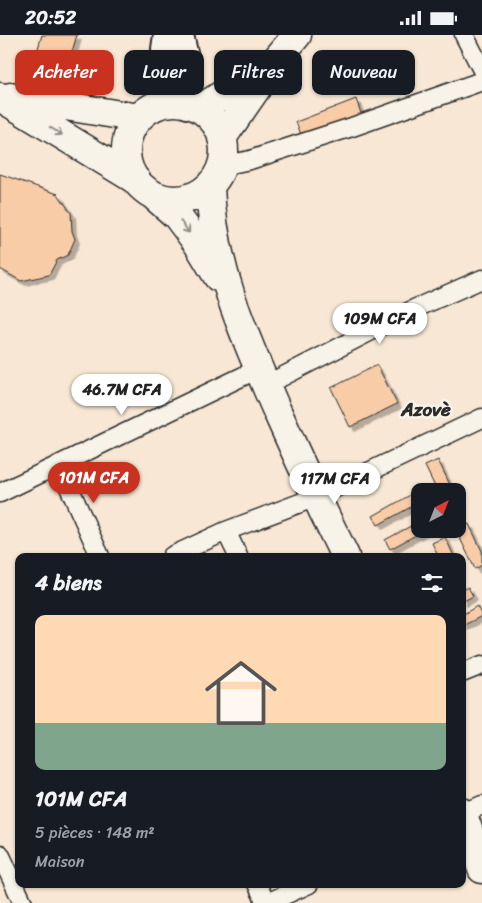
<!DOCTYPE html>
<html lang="fr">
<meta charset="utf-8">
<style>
:root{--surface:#171b24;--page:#242831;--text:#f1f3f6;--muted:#9ea1a6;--accent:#c8321e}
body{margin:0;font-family:Sriracha,sans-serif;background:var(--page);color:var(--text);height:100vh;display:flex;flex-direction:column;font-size:19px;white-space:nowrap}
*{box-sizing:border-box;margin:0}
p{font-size:16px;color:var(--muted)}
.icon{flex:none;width:28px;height:28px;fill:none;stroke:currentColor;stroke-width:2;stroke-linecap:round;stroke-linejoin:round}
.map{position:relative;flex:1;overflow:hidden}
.details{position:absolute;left:15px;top:518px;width:451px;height:335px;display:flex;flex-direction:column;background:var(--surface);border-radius:10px;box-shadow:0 1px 4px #0004}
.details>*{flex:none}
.guide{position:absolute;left:15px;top:15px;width:452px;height:45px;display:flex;gap:10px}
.needle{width:32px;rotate:42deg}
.tools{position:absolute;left:411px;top:448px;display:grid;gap:10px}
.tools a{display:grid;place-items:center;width:55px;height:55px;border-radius:10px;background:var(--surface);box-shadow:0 1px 4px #0004;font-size:25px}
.price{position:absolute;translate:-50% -42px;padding:0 11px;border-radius:18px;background:#fff;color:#222;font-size:16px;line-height:32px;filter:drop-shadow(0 1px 2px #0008)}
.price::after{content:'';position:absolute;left:50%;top:30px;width:15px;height:11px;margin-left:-8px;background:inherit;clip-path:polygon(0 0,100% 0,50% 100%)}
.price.current{background:var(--accent);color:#fff}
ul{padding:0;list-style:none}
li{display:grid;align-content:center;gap:10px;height:265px;padding:0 20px}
li span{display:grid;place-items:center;height:155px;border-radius:10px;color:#555}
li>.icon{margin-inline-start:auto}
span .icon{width:90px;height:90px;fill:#fffc;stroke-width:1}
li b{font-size:21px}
h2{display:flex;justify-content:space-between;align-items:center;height:60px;padding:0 20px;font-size:21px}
.chip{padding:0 18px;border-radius:10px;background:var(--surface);box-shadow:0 1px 4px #0004;font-size:18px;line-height:45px}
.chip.current{background:var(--accent);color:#fff}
.status{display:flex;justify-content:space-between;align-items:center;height:35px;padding:0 25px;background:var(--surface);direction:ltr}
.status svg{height:14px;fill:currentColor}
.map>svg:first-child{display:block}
</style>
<div class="status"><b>20:52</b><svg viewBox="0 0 49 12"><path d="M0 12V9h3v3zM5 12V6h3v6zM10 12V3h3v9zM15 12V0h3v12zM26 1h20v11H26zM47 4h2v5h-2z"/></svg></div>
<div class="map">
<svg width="482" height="868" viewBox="0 0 482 868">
<defs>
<filter id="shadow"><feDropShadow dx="4.5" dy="4.5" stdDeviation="0" flood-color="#0004"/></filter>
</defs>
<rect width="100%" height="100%" fill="#f7e7d4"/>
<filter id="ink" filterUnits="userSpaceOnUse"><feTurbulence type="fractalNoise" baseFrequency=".02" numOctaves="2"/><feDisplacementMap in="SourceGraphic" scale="10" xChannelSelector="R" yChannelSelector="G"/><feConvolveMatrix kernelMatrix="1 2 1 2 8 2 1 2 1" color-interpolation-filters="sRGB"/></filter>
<g filter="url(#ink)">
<path fill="#f8cca7" stroke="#2b2b2b" filter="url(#shadow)" d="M42 0H77L64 43 32 33Z
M356 64 362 81 303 104 296 87Z
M0 139 58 159 71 178 72 196 75 204 68 220 57 225 49 240 21 246 0 234Z
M377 330 397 369 350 392 331 353Z
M438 425 453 456H437L425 431Z
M421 454 422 456H420V467L378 490 373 481Z
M420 486V494H427L390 514 385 505Z
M469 489 482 516V530L475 534 456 495Z
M445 502 454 521H438L432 508Z
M468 552 473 561 462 567V556Z
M477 571 482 581 462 591V580Z"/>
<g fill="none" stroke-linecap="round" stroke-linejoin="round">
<defs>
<path id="street" d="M464 0 482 35
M220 136 231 129 250 125 352 92 482 46
M266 350 416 273 482 244
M59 430 100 521
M0 458 258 334
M226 496 238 521
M172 521 226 496 316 462 482 383
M462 638 482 630
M462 779 482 770
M0 819 23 868
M257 849 266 868
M267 868 309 849"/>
<path id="secondary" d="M167 0 165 14 168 68
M180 0 185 22 188 70"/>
<path id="primary" d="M0 62 136 145
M10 62 139 83
M126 116a49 49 0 1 1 98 0a49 49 0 1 1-98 0Z
M200 74 265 32
M222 103 276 25 297 0
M210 151C212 230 246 305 277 376 299 425 321 473 345 521
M152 159 177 181 198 209 218 242
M462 777 482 834"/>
</defs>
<use href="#street" stroke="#2b2b2b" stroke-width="21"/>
<use href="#secondary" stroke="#2b2b2b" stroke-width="30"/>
<use href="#primary" stroke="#2b2b2b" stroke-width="31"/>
<use href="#street" stroke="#f7f3e8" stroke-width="18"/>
<use href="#secondary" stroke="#f7f3e8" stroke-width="26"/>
<use href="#primary" stroke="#f7f3e8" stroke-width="28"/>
</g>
<defs><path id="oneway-shaft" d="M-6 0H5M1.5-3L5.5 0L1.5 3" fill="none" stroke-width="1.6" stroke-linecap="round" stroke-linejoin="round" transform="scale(1.25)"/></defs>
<g stroke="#918f8a">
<use href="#oneway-shaft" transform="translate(56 96) rotate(32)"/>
<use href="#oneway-shaft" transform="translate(185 192) rotate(53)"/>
</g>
</g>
<g text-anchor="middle" stroke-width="5" stroke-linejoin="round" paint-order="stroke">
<g font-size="19" font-weight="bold" fill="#2b2b2b" stroke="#f7f3e8">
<text x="426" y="381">Azovè</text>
</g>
</g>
</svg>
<div class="tools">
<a><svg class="needle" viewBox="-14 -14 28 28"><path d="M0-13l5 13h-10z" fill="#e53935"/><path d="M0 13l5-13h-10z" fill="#9ea1a6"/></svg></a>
</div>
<b class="price" style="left:380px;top:310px">109M CFA</b>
<b class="price" style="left:122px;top:381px">46.7M CFA</b>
<b class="price current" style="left:94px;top:469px">101M CFA</b>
<b class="price" style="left:335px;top:470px">117M CFA</b>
<div class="guide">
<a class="chip current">Acheter</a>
<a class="chip">Louer</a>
<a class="chip">Filtres</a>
<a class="chip">Nouveau</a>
</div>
<section class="details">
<h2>4 biens<svg class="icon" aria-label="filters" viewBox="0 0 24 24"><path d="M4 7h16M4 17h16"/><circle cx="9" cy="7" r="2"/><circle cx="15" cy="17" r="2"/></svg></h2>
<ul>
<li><span style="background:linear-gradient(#ffd9b3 70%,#7fa58c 0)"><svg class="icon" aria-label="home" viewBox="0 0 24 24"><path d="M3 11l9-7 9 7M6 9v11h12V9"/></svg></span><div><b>101M CFA</b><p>5 pièces · 148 m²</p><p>Maison</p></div></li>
</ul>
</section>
</div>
